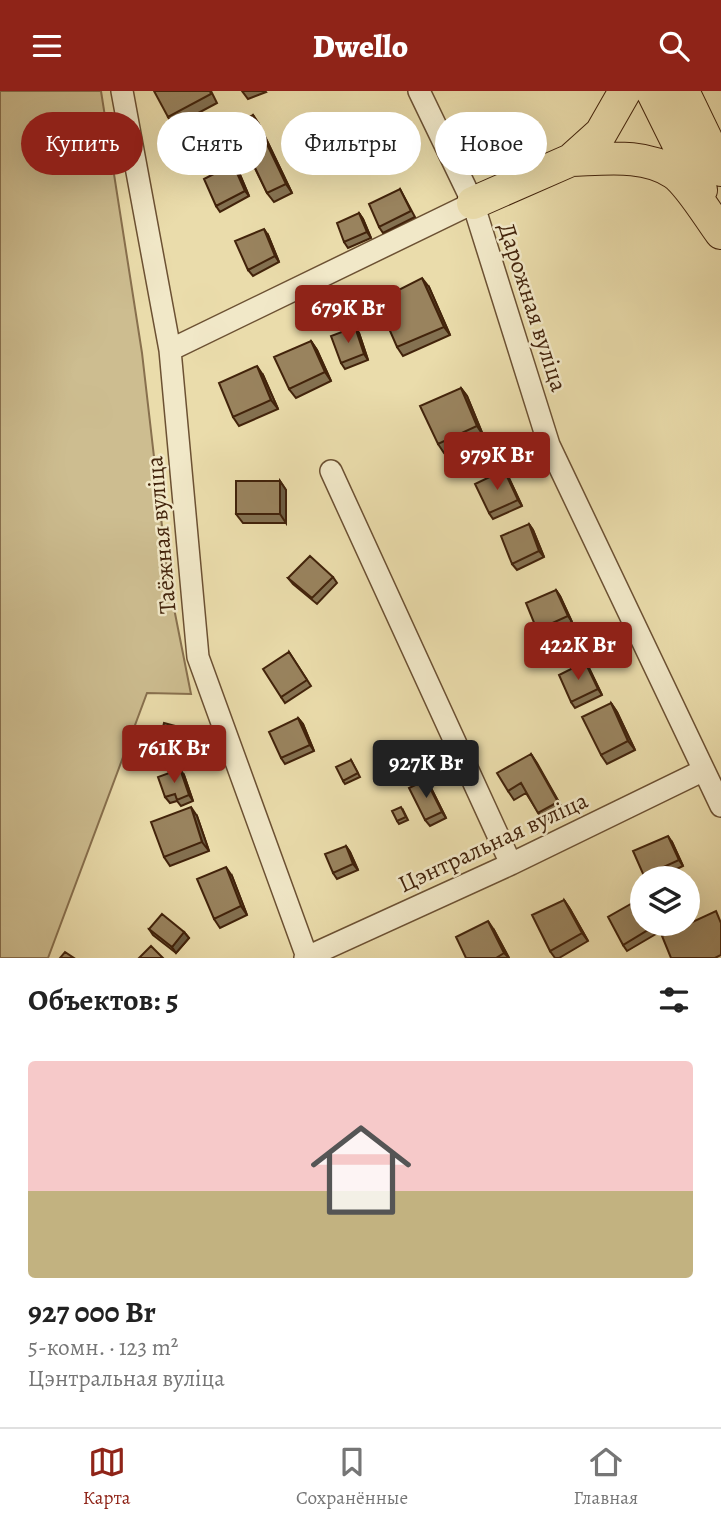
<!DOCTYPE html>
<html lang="ru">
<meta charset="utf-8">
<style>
:root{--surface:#fff;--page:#f2f2f2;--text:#222;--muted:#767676;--line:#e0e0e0;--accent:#8f2418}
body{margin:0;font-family:Alegreya,serif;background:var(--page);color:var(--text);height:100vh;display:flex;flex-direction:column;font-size:26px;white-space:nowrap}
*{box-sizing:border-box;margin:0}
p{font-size:23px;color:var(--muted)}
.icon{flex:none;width:38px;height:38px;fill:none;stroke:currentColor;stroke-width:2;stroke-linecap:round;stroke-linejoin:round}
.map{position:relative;height:867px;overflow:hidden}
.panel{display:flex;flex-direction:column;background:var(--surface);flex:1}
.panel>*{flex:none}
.hud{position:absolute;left:21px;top:21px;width:679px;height:63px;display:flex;gap:14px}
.controls{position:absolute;left:630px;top:775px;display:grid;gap:14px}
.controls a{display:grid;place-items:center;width:70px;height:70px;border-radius:50%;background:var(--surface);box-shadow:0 7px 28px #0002;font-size:35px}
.price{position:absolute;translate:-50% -60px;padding:0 16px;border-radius:7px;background:var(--accent);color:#fff;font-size:23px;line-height:46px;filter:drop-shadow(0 2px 4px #0008)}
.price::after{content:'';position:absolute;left:50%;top:42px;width:21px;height:16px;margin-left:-10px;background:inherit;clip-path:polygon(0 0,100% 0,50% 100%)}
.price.on{background:#222;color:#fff}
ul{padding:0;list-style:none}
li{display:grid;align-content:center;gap:14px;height:371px;padding:0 28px}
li+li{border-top:2px solid var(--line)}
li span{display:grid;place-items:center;height:217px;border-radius:7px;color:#555}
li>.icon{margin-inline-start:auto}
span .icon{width:126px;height:126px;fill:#fffc;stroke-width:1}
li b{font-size:30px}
h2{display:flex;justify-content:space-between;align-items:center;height:84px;padding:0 28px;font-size:30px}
.pill{padding:0 24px;border-radius:32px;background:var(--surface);box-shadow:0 7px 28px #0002;font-size:24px;line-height:63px}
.pill.on{background:var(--accent);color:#fff}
header{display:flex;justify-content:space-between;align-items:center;height:91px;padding:0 28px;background:var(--accent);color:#fff;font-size:32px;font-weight:800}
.menu{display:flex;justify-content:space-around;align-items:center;height:98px;border-top:2px solid var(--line);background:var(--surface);font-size:19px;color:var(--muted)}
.menu a{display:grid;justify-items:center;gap:4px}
.menu .on{color:var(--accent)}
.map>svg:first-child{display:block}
</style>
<header><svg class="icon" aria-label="menu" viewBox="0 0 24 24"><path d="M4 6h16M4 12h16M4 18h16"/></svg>Dwello<svg class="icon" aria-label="search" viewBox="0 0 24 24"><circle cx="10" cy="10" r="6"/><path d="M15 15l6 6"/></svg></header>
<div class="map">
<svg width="721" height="867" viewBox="0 0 721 867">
<rect width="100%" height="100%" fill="#eadcab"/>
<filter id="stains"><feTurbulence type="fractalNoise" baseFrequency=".00286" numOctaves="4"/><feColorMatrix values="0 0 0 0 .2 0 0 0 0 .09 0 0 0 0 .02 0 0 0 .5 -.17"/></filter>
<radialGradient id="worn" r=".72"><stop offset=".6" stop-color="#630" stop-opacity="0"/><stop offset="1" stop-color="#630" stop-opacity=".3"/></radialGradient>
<path fill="#cdbd90" stroke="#88704e" stroke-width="2" d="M0 0H101L142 262 168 487 191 603 147 602 48 867H0Z"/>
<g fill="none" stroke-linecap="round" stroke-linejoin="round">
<defs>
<path id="minor" d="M122 0 170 259 198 566 307 866 310 867
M419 0 473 112 549 354 721 715
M170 259 473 112
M331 380 511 773
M305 867 511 773 702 680"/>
<path id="highway" d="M652 0 701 99
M683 0 721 79
M571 69C604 68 645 62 674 82 689 92 709 126 721 142
M473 112 571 69 601 42 625 0"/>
</defs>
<use href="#minor" stroke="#6c5133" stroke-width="24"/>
<use href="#highway" stroke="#42230b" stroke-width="34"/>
<use href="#minor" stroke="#f1e8c8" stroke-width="21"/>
<use href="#highway" stroke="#eadcab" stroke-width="32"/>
</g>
<path fill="#847151" stroke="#42230b" stroke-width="2" d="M211 0 217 12 174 35 168 26Z
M242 0H265L266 1 248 8Z
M253 24 259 33 292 102 274 111 267 102 245 57 241 59 235 50Z
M328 32 345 66 317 81 311 73Z
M238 79 249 105 220 121 216 115Z
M400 98 415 126 383 142 379 136Z
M359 122 363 128 371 147 348 157 344 151Z
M268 144 279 171 253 185 248 179Z
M429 196 450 244 403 265 397 256Z
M355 236 359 242 368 269 345 278 341 272Z
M311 250 317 259 331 290 296 307 289 298Z
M263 284 278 318 239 335 233 326Z
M461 297 467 305 483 344 444 362 438 353Z
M504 379 508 385 522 415 493 428 489 422Z
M280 390 286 399V432H243L236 423Z
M529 433 533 439 544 466 517 479 512 473Z
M333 486 337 492 317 513 293 493 288 487Z
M556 499 560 505 572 531 541 545 537 539Z
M289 561 311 595 285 612 281 606Z
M585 571 589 577 602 604 575 617 571 611Z
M611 612 617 621 635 659 607 673 601 664Z
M298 627 303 633 314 660 285 673 281 667Z
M183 642 177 667 162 663 158 657Z
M531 663 564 720 544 731 526 702 514 709 508 700Z
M351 669 360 686 345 693 343 690Z
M415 680 420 691 412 695 410 692Z
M184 684 193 710 181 715 177 710 170 712 165 706Z
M426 689 430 695 446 727 430 735 425 729Z
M403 719 408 729 399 733 397 730Z
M197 725 209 760 170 775 164 766Z
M672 751 683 775 656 788H646L644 785Z
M346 755 350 761 358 779 337 788 333 782Z
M232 785 247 824 220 837 214 828Z
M564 809 570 818 588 850 559 867H555L550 860Z
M636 810 642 819V833H650L656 843 627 860 623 854Z
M149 838 184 841 189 847 176 862 153 844Z
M494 839 509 867H466Z"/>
<path fill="#6b5c42" stroke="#42230b" stroke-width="2" d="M322 23 328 32 345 66 339 57Z
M253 24 259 33 292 102 286 93Z
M233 73 238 79 249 105 245 100Z
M359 122 363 128 371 147 367 141Z
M264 138 268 144 279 171 275 165Z
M422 187 429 196 450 244 444 236Z
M355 236 359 242 368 269 364 263Z
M311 250 317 259 331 290 325 281Z
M257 275 263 284 278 318 271 309Z
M461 297 467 305 483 344 477 335Z
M504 379 508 385 522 415 518 409Z
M280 390 286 399V432L280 423Z
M529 433 533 439 544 466 539 460Z
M556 499 560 505 572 531 568 525Z
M585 571 589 577 602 604 598 598Z
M611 612 617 621 635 659 628 650Z
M298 627 303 633 314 660 310 654Z
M179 636 183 642 177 667 172 661Z
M531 663 537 672 564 720 558 711Z
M180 678 184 684 193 710 189 704Z
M426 689 430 695 446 727 442 721Z
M191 716 197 725 209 760 202 751Z
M668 745 672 751 683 775 679 769Z
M346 755 350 761 358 779 353 773Z
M226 776 232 785 247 824 241 815Z
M564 809 570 818 588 850 582 842Z
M488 830 494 839 509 867 504 862Z
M184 841 189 847 176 862 172 856Z"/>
<path fill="#99835e" stroke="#42230b" stroke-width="2" d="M154 0H210L211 3 168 26Z
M322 23 339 57 311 73 293 37Z
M253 24 286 93 267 102 241 47 235 50 229 36Z
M233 73 245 100 216 115 204 88Z
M400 98 411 120 379 136 369 113Z
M359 122 367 141 344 151 337 132Z
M264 138 275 165 248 179 235 150Z
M422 187 444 236 397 256 377 210Z
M355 236 364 263 341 272 331 245Z
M311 250 325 281 289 298 274 266Z
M257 275 271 309 233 326 219 292Z
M461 297 477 335 438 353 420 315Z
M504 379 518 409 489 422 475 393Z
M236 390H280V423H236Z
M529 433 539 460 512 473 501 445Z
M310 465 333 486 312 507 288 487Z
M556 499 568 525 537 539 526 512Z
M289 561 307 589 281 606 263 578Z
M585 571 598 598 571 611 559 584Z
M611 612 628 650 601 664 582 626Z
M298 627 310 654 281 667 269 641Z
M164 632 179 636 172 661 158 657Z
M531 663 558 711 538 722 521 692 508 700 497 682Z
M351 669 358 682 343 690 336 676Z
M412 677 418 688 410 692 404 681Z
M180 678 189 704 177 709 175 703 165 706 158 686Z
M426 689 442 721 425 729 409 697Z
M191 716 202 751 164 766 151 731Z
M401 716 406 726 397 730 392 720Z
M668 745 679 769 644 785 633 760Z
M346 755 353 773 333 782 325 763Z
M226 776 241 815 214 828 197 788Z
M564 809 582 842 550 860 532 824Z
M636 810 642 821V833H649L651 837 623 854 608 826Z
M716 820 721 832V864L715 867H671L662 845Z
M162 823 184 841 172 856 149 838Z
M488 830 504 862 496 867H466L456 846Z
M151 855 163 867H139Z
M65 861 74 867H60Z"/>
<g text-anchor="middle" stroke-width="5" stroke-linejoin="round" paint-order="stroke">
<g font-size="24" fill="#42230b" stroke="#f1e8c8">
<text transform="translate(533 216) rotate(72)" y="8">Дарожная вуліца</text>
<text transform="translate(161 444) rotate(-95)" y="8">Таёжная вуліца</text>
<text transform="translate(493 751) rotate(-25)" y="8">Цэнтральная вуліца</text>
</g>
</g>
<rect width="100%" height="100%" filter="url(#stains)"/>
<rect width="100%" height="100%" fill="url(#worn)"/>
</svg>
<div class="controls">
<a><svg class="icon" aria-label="layers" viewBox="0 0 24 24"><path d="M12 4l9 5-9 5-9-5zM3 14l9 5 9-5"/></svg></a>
</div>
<b class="price" style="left:348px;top:254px">679K Br</b>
<b class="price" style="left:497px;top:401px">979K Br</b>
<b class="price" style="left:578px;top:591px">422K Br</b>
<b class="price" style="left:174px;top:694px">761K Br</b>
<b class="price on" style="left:426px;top:709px">927K Br</b>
<div class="hud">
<a class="pill on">Купить</a>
<a class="pill">Снять</a>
<a class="pill">Фильтры</a>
<a class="pill">Новое</a>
</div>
</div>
<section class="panel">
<h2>Объектов: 5<svg class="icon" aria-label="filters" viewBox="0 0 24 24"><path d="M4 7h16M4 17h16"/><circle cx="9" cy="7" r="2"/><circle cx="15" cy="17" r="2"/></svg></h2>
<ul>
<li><span style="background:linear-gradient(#f6c9c9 60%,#c2b280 0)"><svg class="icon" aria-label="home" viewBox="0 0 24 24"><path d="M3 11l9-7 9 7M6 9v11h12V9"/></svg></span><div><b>927 000 Br</b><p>5-комн. · 123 m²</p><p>Цэнтральная вуліца</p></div></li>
</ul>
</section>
<nav class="menu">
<a class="on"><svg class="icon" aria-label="map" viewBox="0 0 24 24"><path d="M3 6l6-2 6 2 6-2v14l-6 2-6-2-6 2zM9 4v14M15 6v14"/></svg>Карта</a>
<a><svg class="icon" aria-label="saved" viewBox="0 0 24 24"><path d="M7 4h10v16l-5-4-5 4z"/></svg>Сохранённые</a>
<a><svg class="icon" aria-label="home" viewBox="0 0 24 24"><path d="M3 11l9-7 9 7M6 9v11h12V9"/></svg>Главная</a>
</nav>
